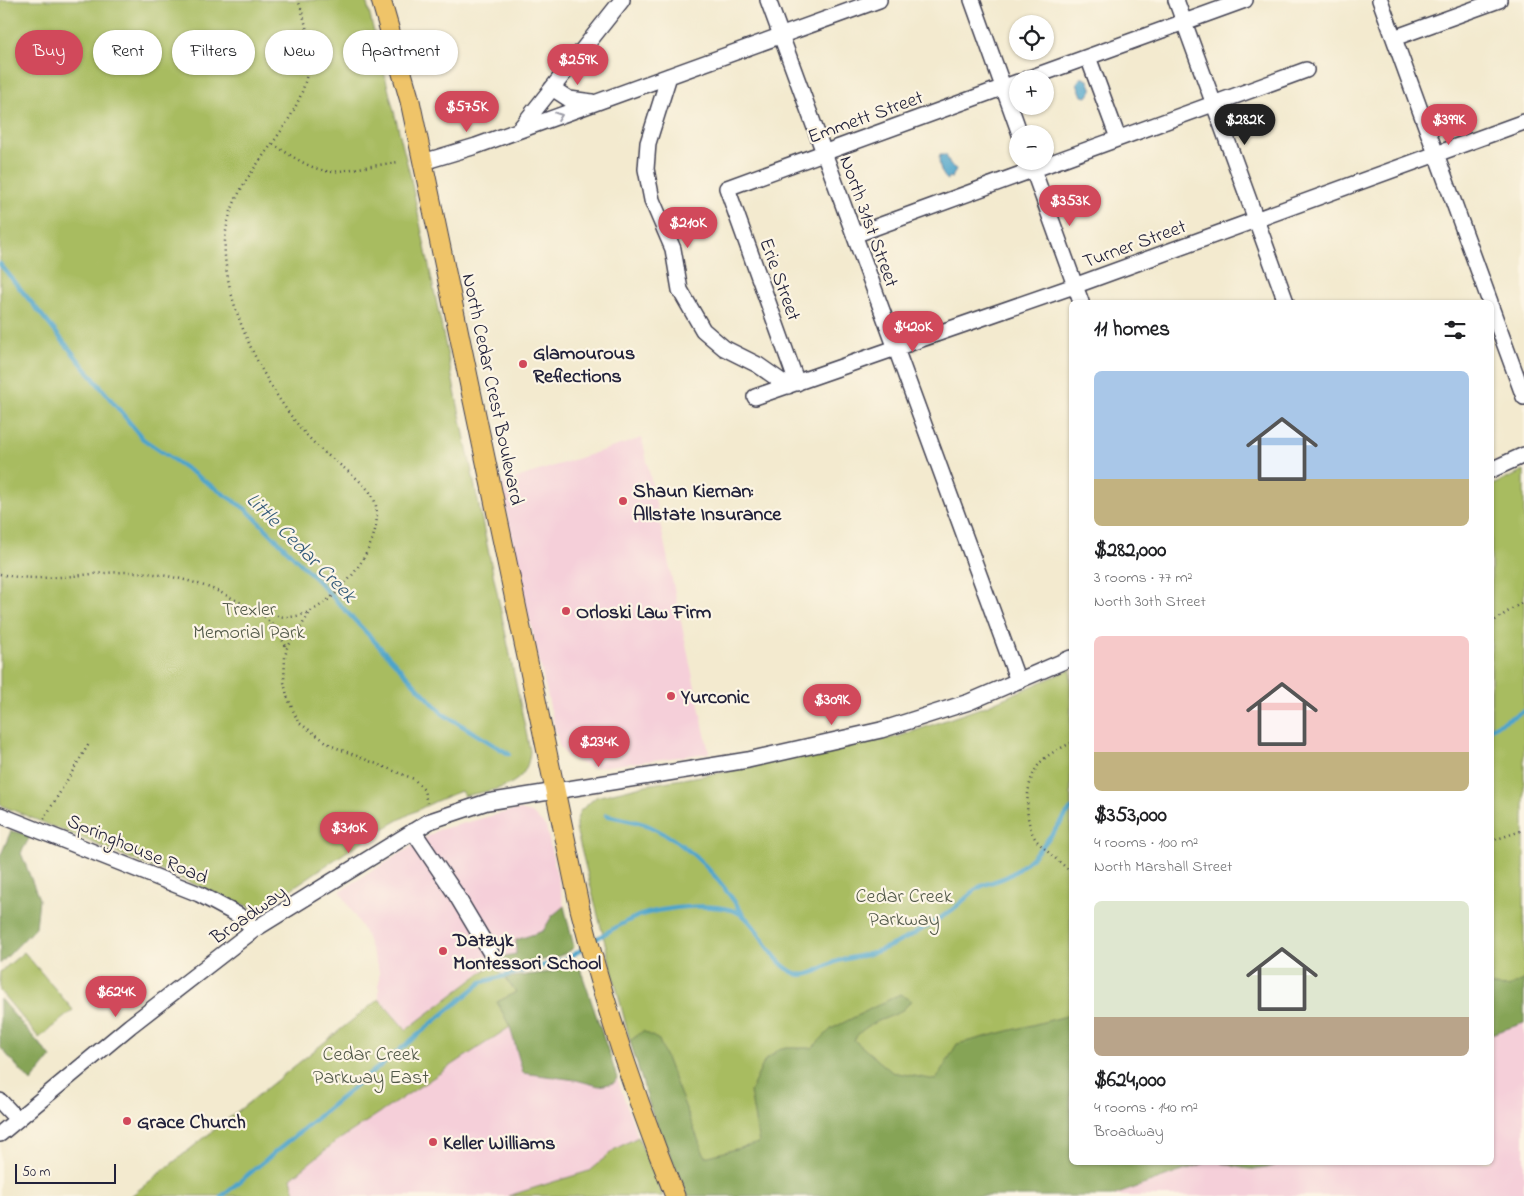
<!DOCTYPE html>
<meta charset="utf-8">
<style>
:root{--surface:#fff;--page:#f2f2f2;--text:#202124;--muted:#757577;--accent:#d1495b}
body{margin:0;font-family:"Indie Flower",sans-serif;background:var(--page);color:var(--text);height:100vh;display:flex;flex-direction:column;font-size:19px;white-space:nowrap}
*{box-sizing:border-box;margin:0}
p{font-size:16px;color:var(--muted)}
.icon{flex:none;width:28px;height:28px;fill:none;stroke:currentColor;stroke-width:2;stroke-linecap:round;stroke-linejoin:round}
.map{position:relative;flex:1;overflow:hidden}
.panel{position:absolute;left:1069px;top:300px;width:425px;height:865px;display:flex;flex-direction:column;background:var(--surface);border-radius:8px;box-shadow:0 1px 4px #0004}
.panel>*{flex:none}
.hud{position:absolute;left:15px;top:30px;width:475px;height:45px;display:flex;gap:10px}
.buttons{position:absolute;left:1009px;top:15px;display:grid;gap:10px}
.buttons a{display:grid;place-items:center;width:45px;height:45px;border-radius:50%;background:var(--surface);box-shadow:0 1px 4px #0004;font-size:25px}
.scale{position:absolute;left:15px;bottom:12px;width:101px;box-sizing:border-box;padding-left:5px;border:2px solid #22223b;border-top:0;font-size:14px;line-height:18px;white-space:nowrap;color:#22223b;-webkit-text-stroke:4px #fcf5e5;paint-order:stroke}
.price{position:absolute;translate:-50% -42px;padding:0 11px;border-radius:18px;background:var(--accent);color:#fff;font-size:16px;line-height:32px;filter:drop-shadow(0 1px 2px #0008)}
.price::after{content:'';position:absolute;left:50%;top:30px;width:15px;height:11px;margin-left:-8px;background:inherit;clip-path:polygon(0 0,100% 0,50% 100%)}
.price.active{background:#222;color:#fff}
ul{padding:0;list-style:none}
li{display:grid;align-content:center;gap:10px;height:265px;padding:0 25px}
li span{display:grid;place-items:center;height:155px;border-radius:8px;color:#555}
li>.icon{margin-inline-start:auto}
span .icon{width:90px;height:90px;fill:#fffc;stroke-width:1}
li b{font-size:21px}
h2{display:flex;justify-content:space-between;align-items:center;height:60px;padding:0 25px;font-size:21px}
.chip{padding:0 18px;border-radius:22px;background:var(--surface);box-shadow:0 1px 4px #0004;font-size:18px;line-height:45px}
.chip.active{background:var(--accent);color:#fff}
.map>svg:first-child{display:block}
</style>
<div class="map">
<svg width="1524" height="1196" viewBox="0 0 1524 1196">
<rect width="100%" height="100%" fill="#fcf5e5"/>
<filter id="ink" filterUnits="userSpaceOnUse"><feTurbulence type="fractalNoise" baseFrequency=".02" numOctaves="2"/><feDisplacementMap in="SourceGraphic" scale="10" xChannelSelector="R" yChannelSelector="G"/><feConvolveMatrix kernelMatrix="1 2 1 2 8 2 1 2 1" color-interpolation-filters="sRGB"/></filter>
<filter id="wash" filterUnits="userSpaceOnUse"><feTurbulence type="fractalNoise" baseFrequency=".0096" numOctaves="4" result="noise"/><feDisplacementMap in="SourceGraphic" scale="20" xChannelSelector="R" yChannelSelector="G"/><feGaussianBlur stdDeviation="1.12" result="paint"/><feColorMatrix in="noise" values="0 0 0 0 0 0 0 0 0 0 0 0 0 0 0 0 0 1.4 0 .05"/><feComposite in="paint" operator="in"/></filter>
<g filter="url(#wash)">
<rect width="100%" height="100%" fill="#f3eacf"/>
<path fill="#f5cfd9" d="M642 438 709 753 592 768 567 757 559 745 518 570 501 483Z
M520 810 532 813 546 827 564 906 552 916 543 931 516 940V954L500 957 406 1031 379 999V971L366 935 340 891 438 830 510 811Z
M1524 1023V1196H1113L1205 1163H1222L1247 1170 1269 1167 1280 1162H1491V1034Z
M510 1027 523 1073 576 1080 599 1086 614 1083 617 1078 638 1137 615 1149 589 1171 508 1196H296L291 1178 335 1143Z"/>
<path fill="#a8bc61" stroke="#656f4e" d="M0 0H366L410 175 530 751C528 789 494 789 464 796L461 791C390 817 329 865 265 906L256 909 250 907 0 805Z
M1524 471V980L1508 987 1491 986V486Z
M1071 669V1043L708 1172 652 1113 630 1041 576 829V822L580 811 596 797 646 785 725 772 900 736 986 706Z
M24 952 73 1010 39 1038 0 991V972Z
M493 964 517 992 498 1002 510 1027 334 1143 291 1178 296 1196H131L379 999 406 1030Z
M638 1137 663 1196H508L589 1171 615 1149Z"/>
<path fill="#86a457" stroke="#546349" d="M11 831 31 835 21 853 39 899 36 927 0 964V857Z
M564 906 574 947C560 963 514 963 493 964L500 957 516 954V940L543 931 552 916Z
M578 962 612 1062 617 1078 614 1083 599 1086 576 1080 523 1073 510 1027 497 1002 516 992 505 978 551 972Z
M1524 980V1023L1491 1034V986L1508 987Z
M900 994 911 1000C899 1022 870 1015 854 1040L892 1072 936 1080 957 1044 1071 1015V1162L1205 1163 1112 1196H688L652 1113 630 1041 643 1031 659 1040 705 1157 759 1143 750 1092 765 1060 781 1048H812L831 1029Z
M0 999 51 1057 31 1082 0 1047Z
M1222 1163 1280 1162V1163C1258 1173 1245 1169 1222 1163Z"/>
<path fill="#4da4ca" stroke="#386382" d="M1081 77 1088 80 1092 90 1087 97 1082 96 1077 83Z
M940 155H946L950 165 956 169 952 178 949 177 948 180C942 177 937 162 940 155Z"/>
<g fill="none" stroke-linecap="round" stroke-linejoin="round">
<path stroke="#4da4ca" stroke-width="4.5" d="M0 264 143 439 247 510 312 575 443 714 509 754
M1491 728 1524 711
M606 815C621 819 638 821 651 827 694 847 719 878 745 917
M593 941C607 932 621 924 636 917 660 907 727 899 746 918 764 935 773 965 797 974 811 978 823 966 835 962 846 958 858 957 869 954 891 948 930 926 949 912 960 905 968 895 978 888 988 882 1000 881 1010 875 1036 859 1053 832 1071 809
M222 1196 482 982 567 959 585 947"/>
</g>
</g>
<g filter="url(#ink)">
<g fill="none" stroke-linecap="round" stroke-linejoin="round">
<defs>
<path id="minor" d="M768 0 1018 681
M972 0 1020 134
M1176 0 1286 302
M1380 0 1490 302
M1394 38 1499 0
M1088 57 1118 138
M669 76 648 143 646 169 652 200 673 249 680 290 703 330 724 348 758 365 788 386
M1027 79 1245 0
M552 88 569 99 592 102
M519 130 622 0
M1030 161 1081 302
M423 162 476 146 879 0
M854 235 1306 70
M1491 307 1524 397
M797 383 727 188 1018 82
M755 397 1074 286 1524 122
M1491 470 1524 455
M0 815 199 894 238 915 255 929
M413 831 455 893 492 955
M0 1101 17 1119
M0 1134 130 1026 255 929 430 821 487 802 748 760 881 730 969 702 1071 658"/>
<path id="major" d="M381 0 410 101 580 909C605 1008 637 1102 675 1196"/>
</defs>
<use href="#minor" stroke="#414051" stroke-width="18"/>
<use href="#major" stroke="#414051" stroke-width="21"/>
<path stroke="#414051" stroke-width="2.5" stroke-dasharray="1 4" stroke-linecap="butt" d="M273 144C292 156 310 170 333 172L398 162
M0 574C51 586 104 566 155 574 176 577 195 582 215 590 238 600 261 616 287 617 331 618 393 538 373 497 364 480 330 459 316 445 272 401 229 318 225 256 218 154 346 126 298 0
M261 613 276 629 287 648
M309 614 287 648 285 657 284 682 287 696 298 722 332 746 414 779 424 790 427 803
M1491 623 1524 601
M1071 743C1059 749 1045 755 1037 767 1025 784 1023 824 1037 841 1047 852 1060 862 1071 872
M44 819 90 742
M1491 841 1524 830"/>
<use href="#minor" stroke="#fff" stroke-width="15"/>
<use href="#major" stroke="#efc469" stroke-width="19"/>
</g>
<defs><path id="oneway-chevron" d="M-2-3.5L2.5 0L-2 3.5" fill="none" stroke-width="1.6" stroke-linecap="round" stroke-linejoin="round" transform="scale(1.25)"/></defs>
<use stroke="#9c9ca7" href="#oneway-chevron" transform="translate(559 116) rotate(-20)"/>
</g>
<g fill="#d1495b" stroke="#fcf5e5" stroke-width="2">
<circle cx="523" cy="364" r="5"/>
<circle cx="623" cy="501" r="5"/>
<circle cx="566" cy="611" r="5"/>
<circle cx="671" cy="696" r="5"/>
<circle cx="443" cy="951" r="5"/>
<circle cx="127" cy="1121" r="5"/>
<circle cx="433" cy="1142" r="5"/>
</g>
<g text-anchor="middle" stroke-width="4.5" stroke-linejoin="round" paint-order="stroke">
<g font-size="20" fill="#22223b" stroke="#fcf5e5">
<text transform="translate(865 116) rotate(-20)" y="7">Emmett Street</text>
<text transform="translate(870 221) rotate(70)" y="7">North 31st Street</text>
<text transform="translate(1134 243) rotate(-20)" y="7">Turner Street</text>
<text transform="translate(781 279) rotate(70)" y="7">Erie Street</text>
<text transform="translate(494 389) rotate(78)" y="7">North Cedar Crest Boulevard</text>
<text transform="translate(138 848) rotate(23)" y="7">Springhouse Road</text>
<text transform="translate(248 914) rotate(-35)" y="7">Broadway</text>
</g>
<g font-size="20" font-weight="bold" fill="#22223b" stroke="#fcf5e5" text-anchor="start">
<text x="533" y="359">Glamourous<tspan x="533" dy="23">Reflections</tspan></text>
<text x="633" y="497">Shaun Kiernan:<tspan x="633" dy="23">Allstate Insurance</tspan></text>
<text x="576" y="618">Orloski Law Firm</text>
<text x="681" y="703">Yurconic</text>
<text x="453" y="946">Datzyk<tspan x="453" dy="23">Montessori School</tspan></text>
<text x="137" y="1128">Grace Church</text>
<text x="443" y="1149">Keller Williams</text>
</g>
<g font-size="20" fill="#515848" stroke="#fcf5e5">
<text x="249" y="615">Trexler<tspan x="249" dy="23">Memorial Park</tspan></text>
<text x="904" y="902">Cedar Creek<tspan x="904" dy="23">Parkway</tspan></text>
<text x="371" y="1060">Cedar Creek<tspan x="371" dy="23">Parkway East</tspan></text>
</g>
<g font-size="21" font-style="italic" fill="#355c7b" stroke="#fcf5e5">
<text transform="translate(302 547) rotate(45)" y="7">Little Cedar Creek</text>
</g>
</g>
</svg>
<div class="buttons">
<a><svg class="icon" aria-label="locate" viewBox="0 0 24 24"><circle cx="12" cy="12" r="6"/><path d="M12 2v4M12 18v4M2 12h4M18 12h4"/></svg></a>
<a>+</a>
<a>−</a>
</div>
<div class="scale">50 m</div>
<b class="price" style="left:578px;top:86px">$259K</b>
<b class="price" style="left:467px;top:133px">$575K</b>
<b class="price active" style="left:1245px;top:146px">$282K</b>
<b class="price" style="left:1449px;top:146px">$399K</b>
<b class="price" style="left:1070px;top:227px">$353K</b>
<b class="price" style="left:688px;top:249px">$210K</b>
<b class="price" style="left:913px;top:353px">$420K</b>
<b class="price" style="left:832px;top:726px">$309K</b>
<b class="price" style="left:599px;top:768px">$234K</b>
<b class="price" style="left:349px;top:854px">$310K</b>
<b class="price" style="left:116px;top:1018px">$624K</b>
<div class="hud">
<a class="chip active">Buy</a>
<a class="chip">Rent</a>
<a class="chip">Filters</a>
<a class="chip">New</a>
<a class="chip">Apartment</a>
</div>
<section class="panel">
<h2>11 homes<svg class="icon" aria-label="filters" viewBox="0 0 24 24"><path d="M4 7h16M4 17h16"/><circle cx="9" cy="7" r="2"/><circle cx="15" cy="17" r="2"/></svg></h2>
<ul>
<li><span style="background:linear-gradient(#a9c7e8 70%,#c2b280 0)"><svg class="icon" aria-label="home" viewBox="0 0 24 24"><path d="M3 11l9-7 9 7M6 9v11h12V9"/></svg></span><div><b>$282,000</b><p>3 rooms · 77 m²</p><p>North 30th Street</p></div></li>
<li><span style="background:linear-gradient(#f6c9c9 75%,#c2b280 0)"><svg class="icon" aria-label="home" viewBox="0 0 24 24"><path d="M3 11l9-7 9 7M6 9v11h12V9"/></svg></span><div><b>$353,000</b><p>4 rooms · 100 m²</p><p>North Marshall Street</p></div></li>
<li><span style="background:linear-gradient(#dfe7d0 75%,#b9a48a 0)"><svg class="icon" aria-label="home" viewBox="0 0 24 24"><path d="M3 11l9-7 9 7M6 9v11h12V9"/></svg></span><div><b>$624,000</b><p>4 rooms · 140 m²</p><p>Broadway</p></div></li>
</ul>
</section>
</div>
